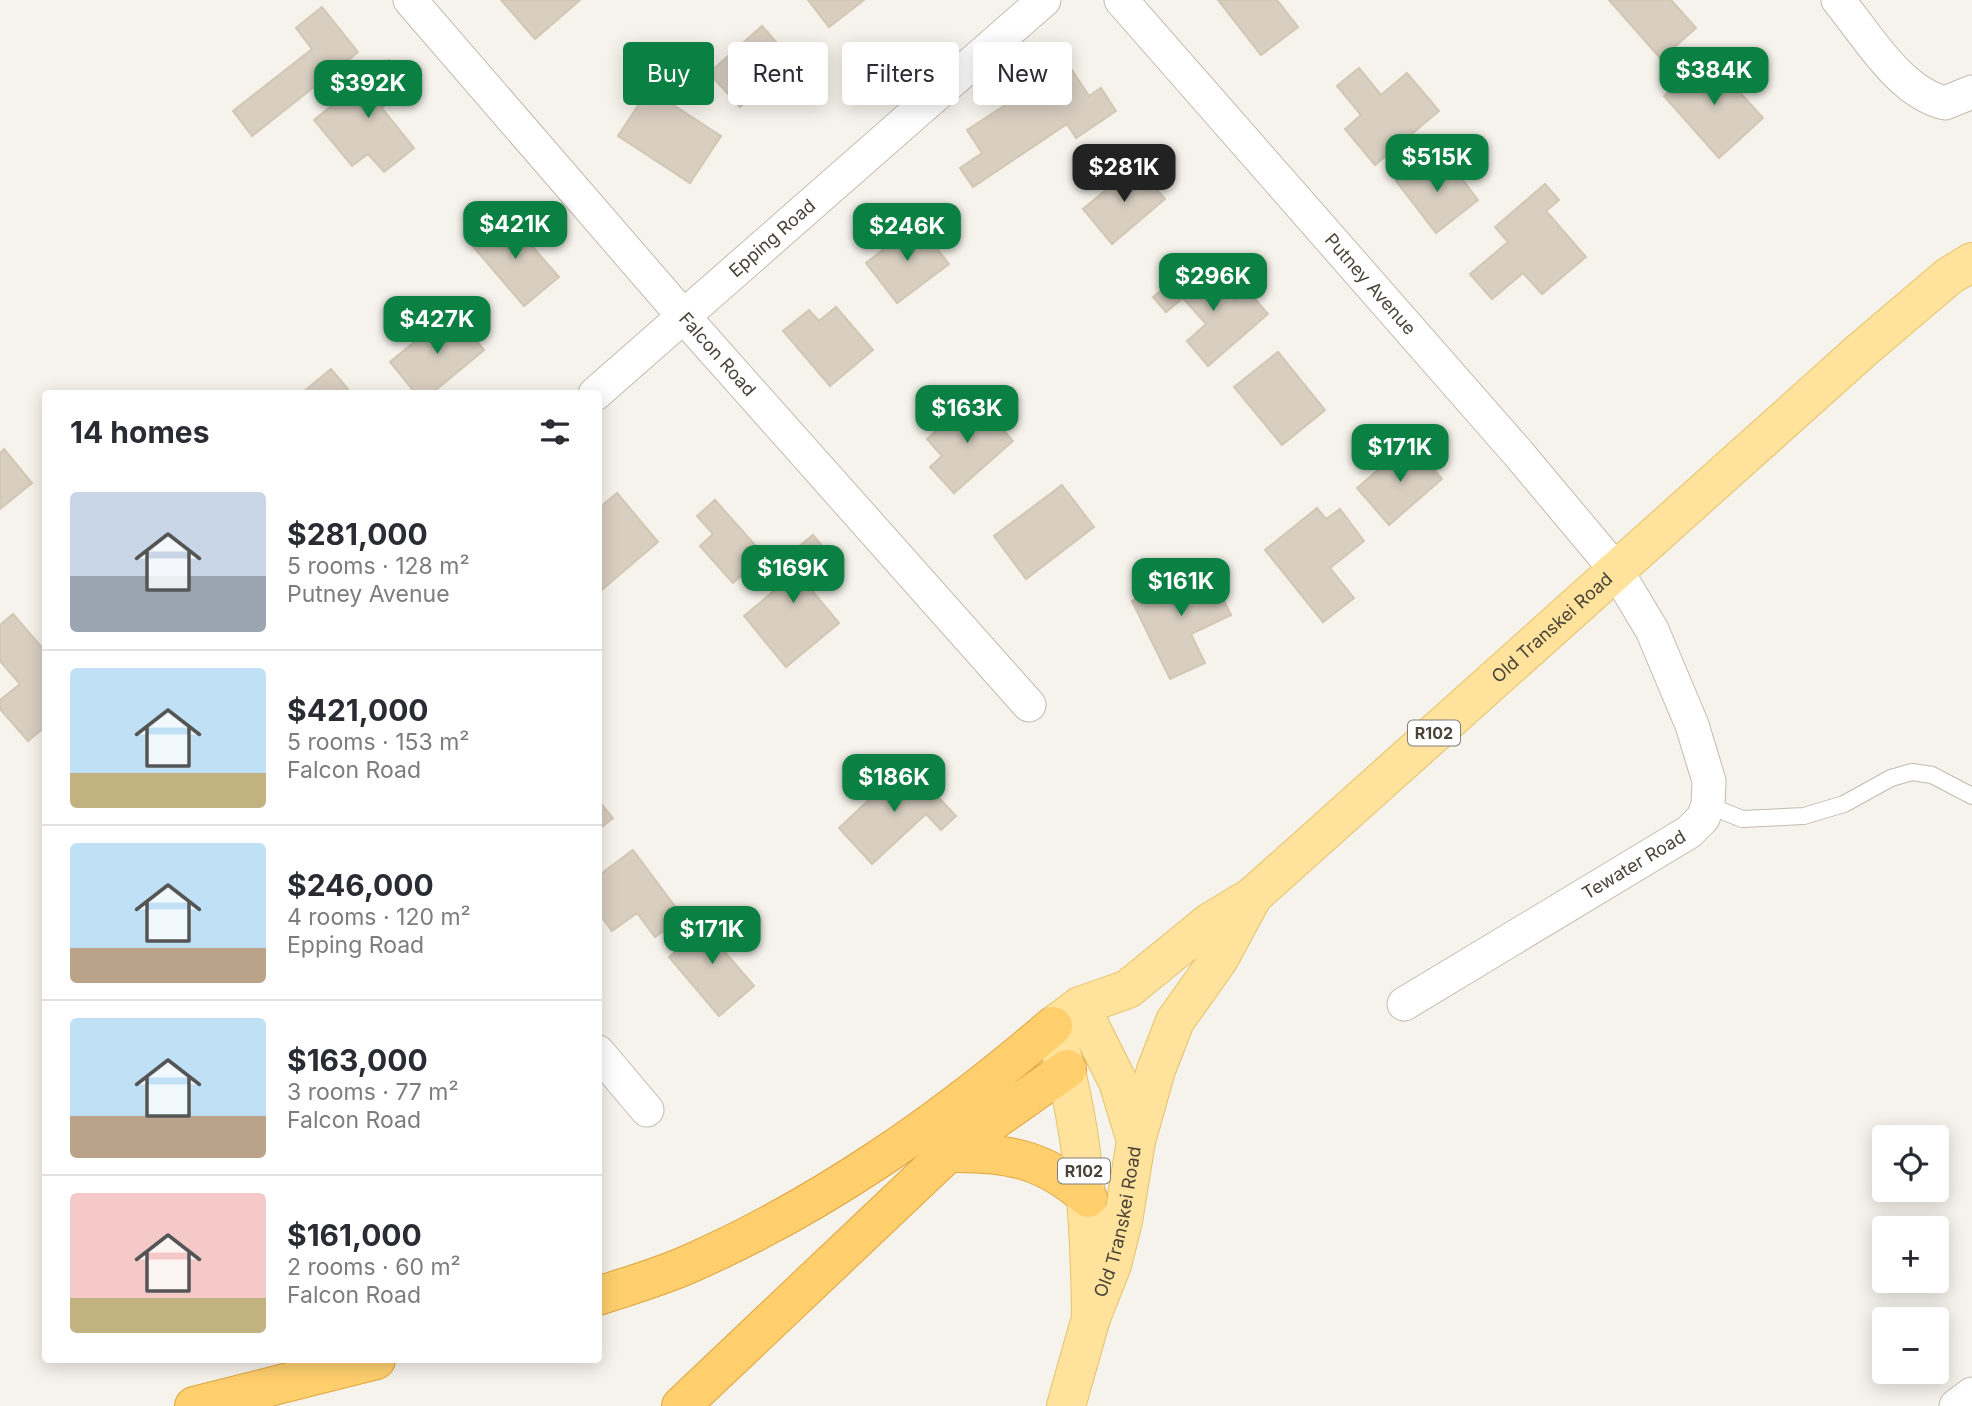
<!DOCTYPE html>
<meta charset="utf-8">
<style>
:root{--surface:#fff;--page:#f2f2f3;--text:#2b2b33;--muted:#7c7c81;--line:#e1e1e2;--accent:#0b8043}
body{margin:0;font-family:Inter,sans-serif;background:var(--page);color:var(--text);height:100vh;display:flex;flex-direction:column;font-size:26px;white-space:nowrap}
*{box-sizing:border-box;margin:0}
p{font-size:23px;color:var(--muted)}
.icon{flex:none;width:38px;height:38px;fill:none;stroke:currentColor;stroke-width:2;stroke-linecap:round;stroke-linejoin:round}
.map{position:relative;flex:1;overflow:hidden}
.details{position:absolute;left:42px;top:390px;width:560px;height:973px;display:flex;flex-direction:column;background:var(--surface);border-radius:7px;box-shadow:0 4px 18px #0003}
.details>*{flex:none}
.guide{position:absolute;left:623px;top:42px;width:665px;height:63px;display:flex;gap:14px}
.controls{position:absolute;left:1872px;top:1125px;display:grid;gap:14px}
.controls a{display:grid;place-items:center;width:77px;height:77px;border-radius:7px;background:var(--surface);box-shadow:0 4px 18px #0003;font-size:35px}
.price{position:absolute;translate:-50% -60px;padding:0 16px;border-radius:14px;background:var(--accent);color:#fff;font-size:23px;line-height:46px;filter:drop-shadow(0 2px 4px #0008)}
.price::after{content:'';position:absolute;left:50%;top:42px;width:21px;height:16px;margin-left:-10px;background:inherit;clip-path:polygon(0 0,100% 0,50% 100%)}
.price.on{background:#222;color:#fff}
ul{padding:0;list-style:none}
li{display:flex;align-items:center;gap:21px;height:175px;padding:0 28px}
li+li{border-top:2px solid var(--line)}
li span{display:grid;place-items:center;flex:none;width:196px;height:140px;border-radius:7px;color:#555}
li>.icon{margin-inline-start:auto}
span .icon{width:84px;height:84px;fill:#fffc;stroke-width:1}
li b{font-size:30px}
h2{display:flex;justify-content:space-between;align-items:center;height:84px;padding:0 28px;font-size:30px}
.pill{padding:0 24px;border-radius:7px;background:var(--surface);box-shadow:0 4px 18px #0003;font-size:24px;line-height:63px}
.pill.on{background:var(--accent);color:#fff}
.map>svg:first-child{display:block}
</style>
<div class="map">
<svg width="1972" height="1406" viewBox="0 0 1972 1406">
<rect width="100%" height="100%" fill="#f6f3ec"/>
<path fill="#d8cfc1" stroke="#d3c7b4" stroke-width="2" d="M501 0H580L535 39Z
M808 0H864L829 27Z
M1218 0H1277L1298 27 1261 55Z
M1609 0H1671L1696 28 1661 59Z
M322 7 358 52 252 136 233 111 312 49 296 28Z
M762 26 792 60 740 107 709 73Z
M1708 57 1763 118 1719 158 1664 96Z
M389 60 410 85 382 108 414 148 384 172 368 154 352 166 314 120Z
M1068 64 1089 96 1101 88 1116 111 1076 138 1067 124 973 187 960 168 982 153 967 130Z
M1359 68 1381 95 1407 73 1439 111 1375 165 1345 129 1361 115 1337 86Z
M649 89 721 136 690 183 618 136Z
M1449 162 1478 200 1436 233 1396 181 1420 163 1431 177Z
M1136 165 1165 199 1112 244 1083 209Z
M1545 184 1559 200 1546 211 1586 257 1542 294 1523 273 1492 299 1470 274 1508 242 1495 227Z
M505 215 559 277 524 306 471 244Z
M917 223 949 264 897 303 866 263Z
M1187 269 1202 286 1213 276 1235 301 1247 290 1268 314 1208 366 1187 341 1206 324 1183 298 1166 312 1153 297Z
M836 307 873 350 830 386 783 331 809 310 819 321Z
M452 311 484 350 431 394H416L390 362Z
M1278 352 1325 410 1282 445 1234 387Z
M331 369 352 394H302V393Z
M974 397 1013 441 954 493 930 467 942 456 927 439Z
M1410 442 1442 479 1389 525 1357 488Z
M4 449 32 483 0 509V453Z
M1062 485 1094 527 1026 579 994 536Z
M617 493 658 542 598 593V509Z
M715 500 764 555 733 583 700 546 713 534 697 516Z
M1317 508 1326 519 1340 509 1364 541 1330 568 1354 598 1323 622 1265 550Z
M813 535 832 558 804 581 839 623 786 667 744 616 775 590 763 576Z
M1207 565 1231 615 1191 634 1205 663 1170 679 1132 601Z
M13 614 46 652V726L28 741 0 709V700L20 684 0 661V625Z
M907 764 956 816 941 830 926 814 872 864 839 828Z
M598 800 613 818 598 830Z
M633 850 683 917 655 937 637 913 612 931 598 912V876Z
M720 913 735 930 718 944 754 986 719 1016 669 957Z"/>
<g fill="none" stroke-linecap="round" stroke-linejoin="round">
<defs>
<path id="lane" d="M1708 805 1742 819 1804 816 1844 804 1891 778 1912 772 1932 775 1972 796"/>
<g id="street">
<path id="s1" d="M410 0 684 317 1029 705"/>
<path id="s2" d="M1121 0 1518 453 1616 570 1652 630 1692 725 1709 781 1708 805 1703 818 1689 832 1404 1004"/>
<path d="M1838 0C1867 35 1899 92 1945 103L1972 92"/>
<path id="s3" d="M595 394 1044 0"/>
<path d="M598 1052 647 1110"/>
<path d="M1956 1406 1972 1394"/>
</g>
<g id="primary">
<path d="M1136 1141 1156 1070 1175 1021 1219 959 1253 896"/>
<path id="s4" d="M1091 1318C1090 1219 1084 1121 1053 1026L1080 1006 1128 989 1210 922 1253 896 1862 350 1949 276 1972 262"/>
<path id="s5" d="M1066 1406 1091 1318 1112 1265 1123 1221 1136 1141 1118 1082 1080 1006"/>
</g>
<path id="highway" d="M948 1153C1005 1152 1044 1158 1088 1198
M598 1296C628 1286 660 1277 689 1264 823 1205 942 1121 1053 1026
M194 1406 376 1360
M681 1406 948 1153 1067 1069"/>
</defs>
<use href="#lane" stroke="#c2bbae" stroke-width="18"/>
<use href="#street" stroke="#c2bbae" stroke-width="35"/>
<use href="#primary" stroke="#e6c16a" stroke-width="40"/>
<use href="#highway" stroke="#e0a43c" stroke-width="40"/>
<use href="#lane" stroke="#fff" stroke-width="16"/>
<use href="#street" stroke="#fff" stroke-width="33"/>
<use href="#primary" stroke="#ffe39c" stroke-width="38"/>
<use href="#highway" stroke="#ffcf6e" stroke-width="38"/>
</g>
<g text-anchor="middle" stroke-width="5" stroke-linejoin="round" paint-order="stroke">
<g fill="#fff" stroke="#817c74" stroke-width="2">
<rect x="1408" y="720.5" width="52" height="25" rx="5"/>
<rect x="1058" y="1158.5" width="52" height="25" rx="5"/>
</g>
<g font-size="16" font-weight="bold" fill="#4b4439">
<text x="1434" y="739">R102</text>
<text x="1084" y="1177">R102</text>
</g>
<g font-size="18" fill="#4b4439" stroke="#fff">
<text dy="6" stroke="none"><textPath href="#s3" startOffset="236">Epping Road</textPath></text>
<text dy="6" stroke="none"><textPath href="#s2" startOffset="378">Putney Avenue</textPath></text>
<text dy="6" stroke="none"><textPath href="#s1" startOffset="469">Falcon Road</textPath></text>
<text dy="6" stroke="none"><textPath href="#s4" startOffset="938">Old Transkei Road</textPath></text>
<text transform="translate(1634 865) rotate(-31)" y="6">Tewater Road</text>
<text dy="6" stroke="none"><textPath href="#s5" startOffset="192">Old Transkei Road</textPath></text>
</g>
</g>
</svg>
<div class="controls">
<a><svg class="icon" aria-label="locate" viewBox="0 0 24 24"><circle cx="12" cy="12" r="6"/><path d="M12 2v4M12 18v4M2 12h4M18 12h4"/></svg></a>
<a>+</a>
<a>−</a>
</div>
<b class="price" style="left:1714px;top:107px">$384K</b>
<b class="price" style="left:368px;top:120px">$392K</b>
<b class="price" style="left:1437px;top:194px">$515K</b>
<b class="price on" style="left:1124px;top:204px">$281K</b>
<b class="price" style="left:515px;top:261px">$421K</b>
<b class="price" style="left:907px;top:263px">$246K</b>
<b class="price" style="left:1213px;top:313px">$296K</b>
<b class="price" style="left:437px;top:356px">$427K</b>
<b class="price" style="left:967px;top:445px">$163K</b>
<b class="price" style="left:1400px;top:484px">$171K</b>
<b class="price" style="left:793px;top:605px">$169K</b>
<b class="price" style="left:1181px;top:618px">$161K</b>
<b class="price" style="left:894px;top:814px">$186K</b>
<b class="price" style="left:712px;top:966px">$171K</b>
<div class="guide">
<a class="pill on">Buy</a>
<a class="pill">Rent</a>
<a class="pill">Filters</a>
<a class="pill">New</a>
</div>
<section class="details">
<h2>14 homes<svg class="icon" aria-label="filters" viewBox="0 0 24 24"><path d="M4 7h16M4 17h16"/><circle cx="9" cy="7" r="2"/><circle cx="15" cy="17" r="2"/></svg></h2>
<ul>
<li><span style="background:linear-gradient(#c9d6e8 60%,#9aa5b1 0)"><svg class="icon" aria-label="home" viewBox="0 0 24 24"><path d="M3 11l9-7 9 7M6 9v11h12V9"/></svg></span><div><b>$281,000</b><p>5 rooms · 128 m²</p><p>Putney Avenue</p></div></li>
<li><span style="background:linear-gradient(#bfe0f5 75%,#c2b280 0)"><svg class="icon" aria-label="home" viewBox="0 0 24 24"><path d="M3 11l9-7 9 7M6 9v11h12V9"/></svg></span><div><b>$421,000</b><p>5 rooms · 153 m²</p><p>Falcon Road</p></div></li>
<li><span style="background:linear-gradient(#bfe0f5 75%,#b9a48a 0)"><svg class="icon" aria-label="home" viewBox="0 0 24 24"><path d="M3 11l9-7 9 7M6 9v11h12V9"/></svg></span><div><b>$246,000</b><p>4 rooms · 120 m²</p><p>Epping Road</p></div></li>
<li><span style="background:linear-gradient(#bfe0f5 70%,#b9a48a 0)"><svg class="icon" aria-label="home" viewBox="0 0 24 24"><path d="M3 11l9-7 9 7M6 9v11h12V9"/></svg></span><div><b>$163,000</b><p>3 rooms · 77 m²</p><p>Falcon Road</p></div></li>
<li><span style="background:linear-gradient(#f6c9c9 75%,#c2b280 0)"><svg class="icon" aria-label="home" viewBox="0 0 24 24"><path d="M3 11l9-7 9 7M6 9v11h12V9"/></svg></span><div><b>$161,000</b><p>2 rooms · 60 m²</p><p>Falcon Road</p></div></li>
</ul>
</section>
</div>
